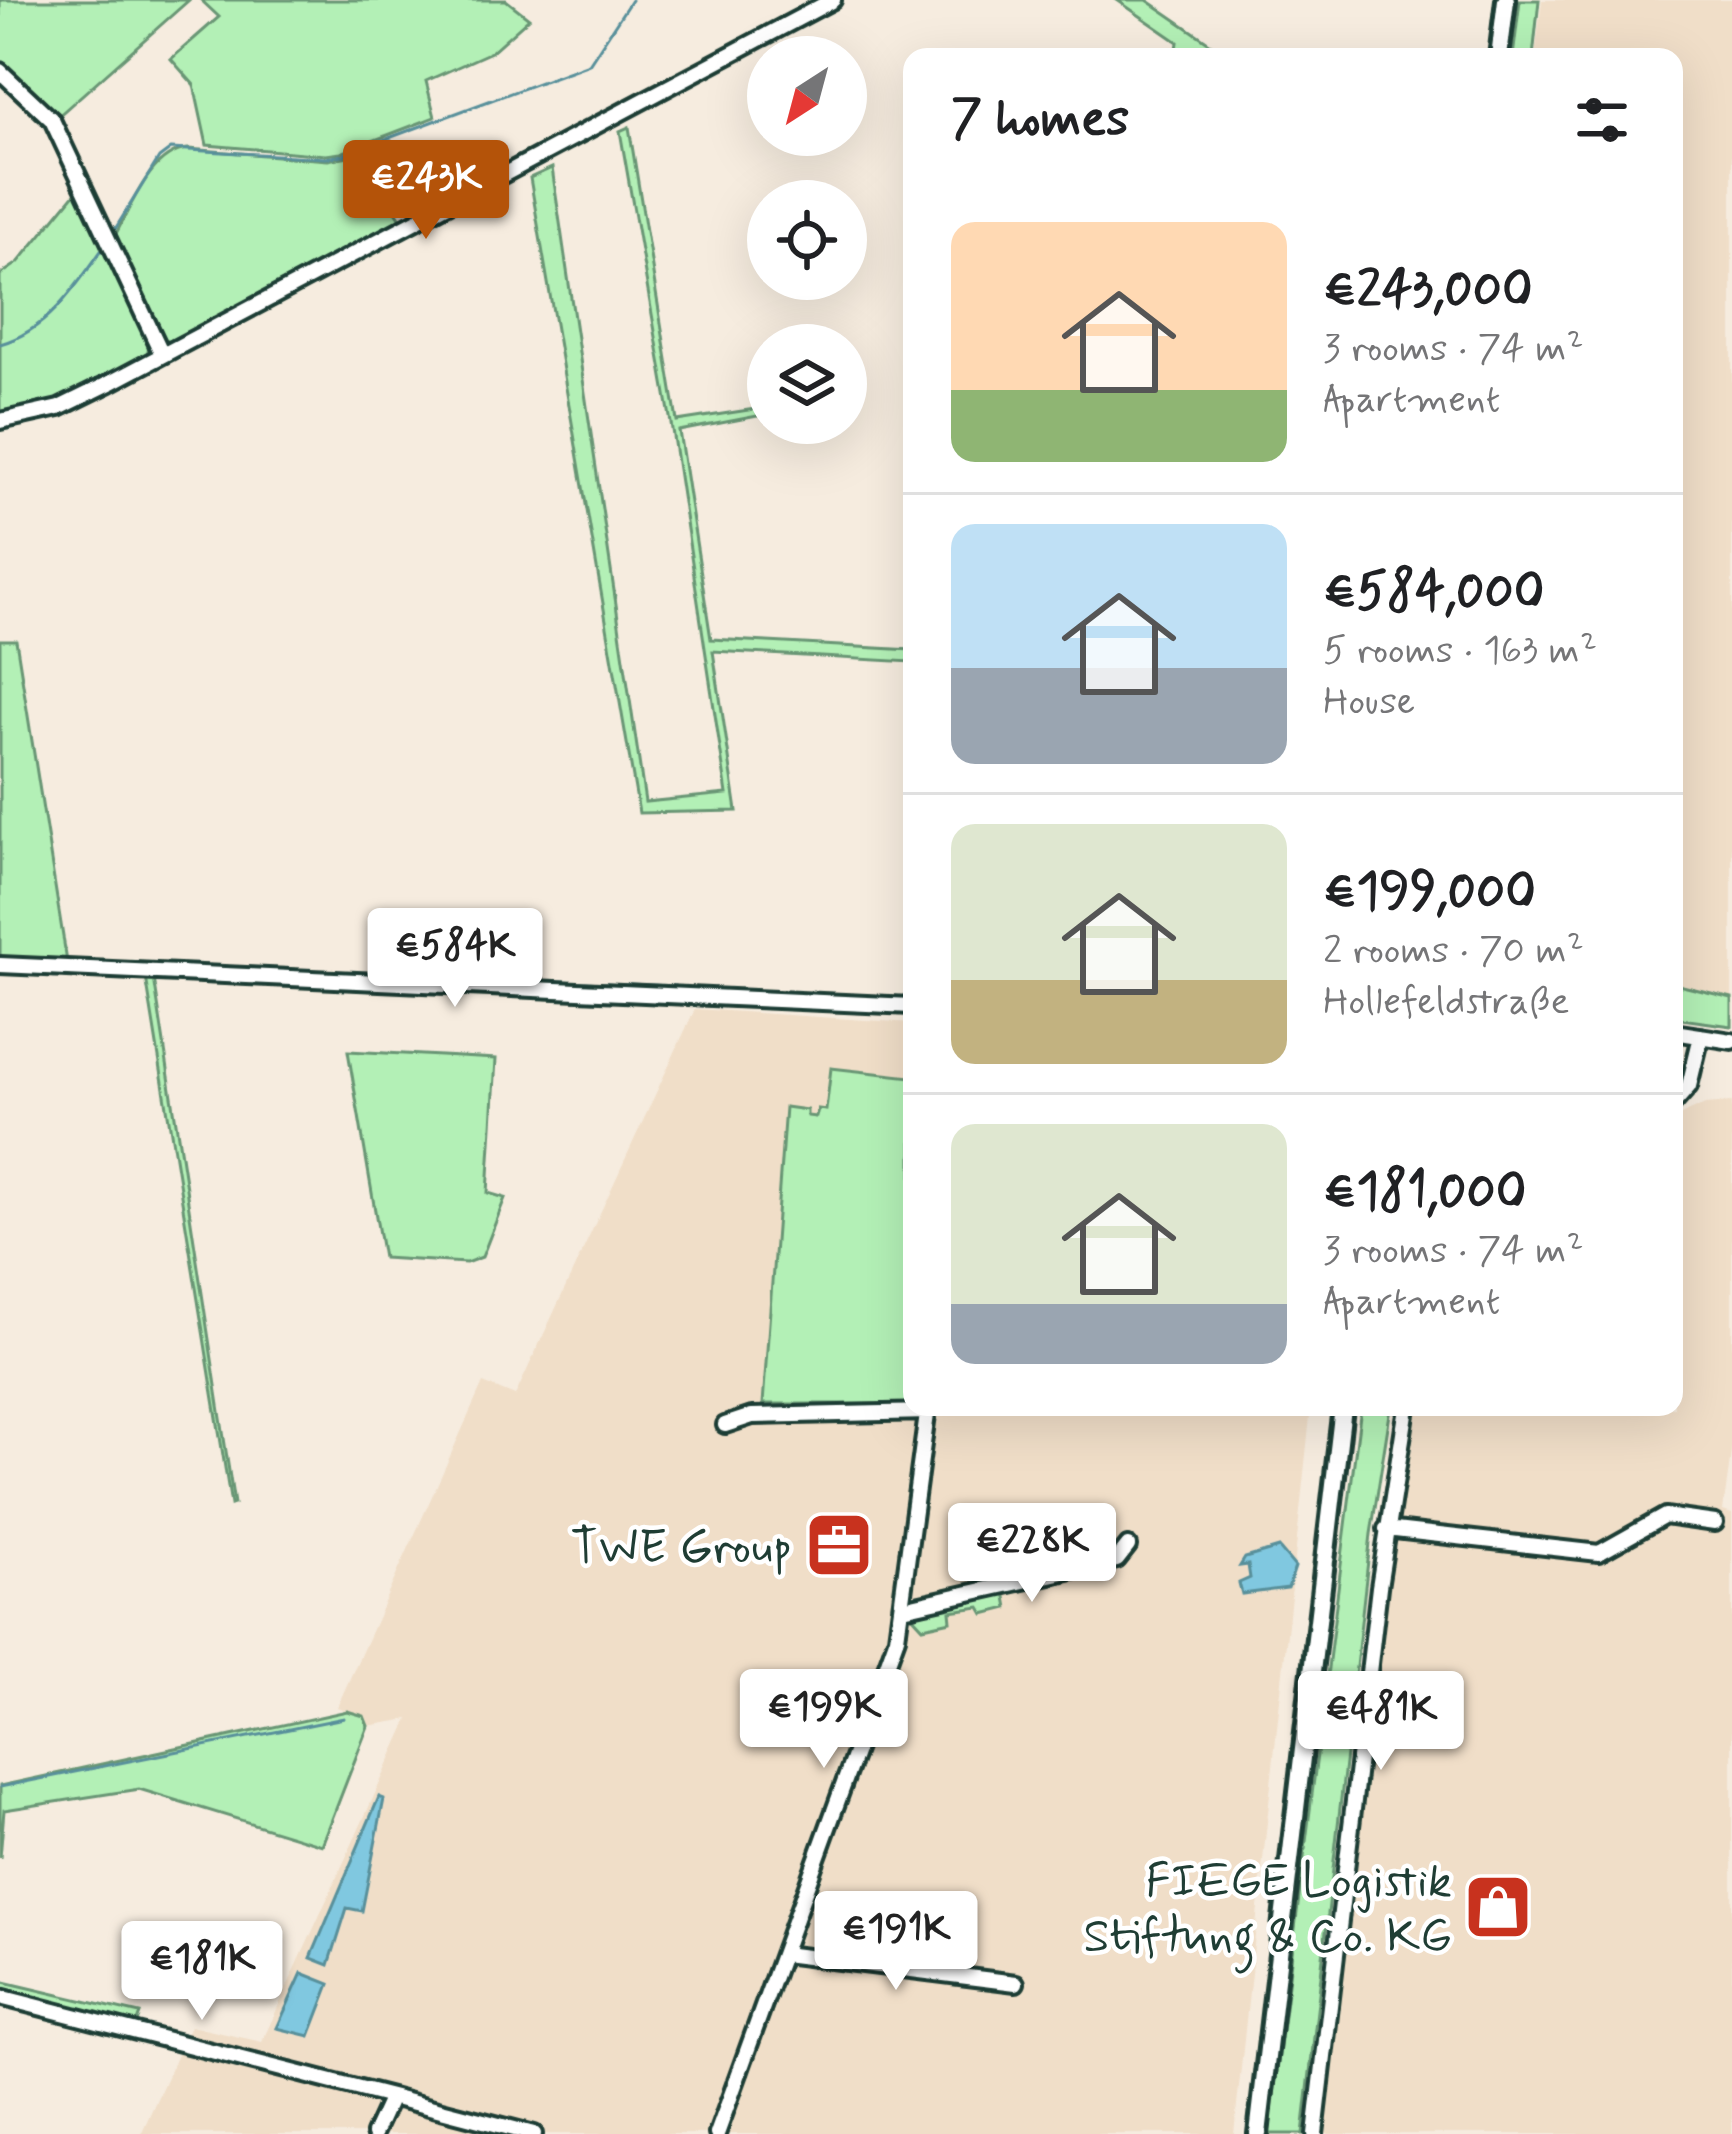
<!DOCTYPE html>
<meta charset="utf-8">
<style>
:root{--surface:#fff;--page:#f2f2f2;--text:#202124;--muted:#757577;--line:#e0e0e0;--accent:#b45309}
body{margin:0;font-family:Mynerve,sans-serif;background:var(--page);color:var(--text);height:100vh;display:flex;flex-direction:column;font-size:45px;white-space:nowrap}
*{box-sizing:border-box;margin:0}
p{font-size:39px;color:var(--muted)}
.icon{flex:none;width:66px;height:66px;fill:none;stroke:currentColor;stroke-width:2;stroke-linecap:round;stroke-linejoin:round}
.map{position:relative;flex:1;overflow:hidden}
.details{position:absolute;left:903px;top:48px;width:780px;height:1368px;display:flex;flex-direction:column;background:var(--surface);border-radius:24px;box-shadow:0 12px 48px #0002}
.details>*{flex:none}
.needle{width:78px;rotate:216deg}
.tools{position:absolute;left:747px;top:36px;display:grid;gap:24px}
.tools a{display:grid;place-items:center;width:120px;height:120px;border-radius:50%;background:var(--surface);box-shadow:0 12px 48px #0002;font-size:60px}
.price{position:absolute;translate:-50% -102px;padding:0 27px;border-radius:12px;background:#fff;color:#222;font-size:39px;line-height:78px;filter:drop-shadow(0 3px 6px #0008)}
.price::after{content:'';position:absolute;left:50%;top:72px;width:36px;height:27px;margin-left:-18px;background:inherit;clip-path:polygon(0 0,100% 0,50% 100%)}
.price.selected{background:var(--accent);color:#fff}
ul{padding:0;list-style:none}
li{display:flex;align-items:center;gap:36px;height:300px;padding:0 48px}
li+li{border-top:3px solid var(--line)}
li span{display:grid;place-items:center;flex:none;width:336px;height:240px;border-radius:24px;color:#555}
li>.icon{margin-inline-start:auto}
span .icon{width:144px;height:144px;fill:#fffc;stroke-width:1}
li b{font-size:51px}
h2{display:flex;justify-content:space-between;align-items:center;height:144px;padding:0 48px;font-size:51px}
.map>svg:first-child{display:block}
</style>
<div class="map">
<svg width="1732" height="2134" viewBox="0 0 1732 2134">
<rect width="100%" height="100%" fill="#f6ecdf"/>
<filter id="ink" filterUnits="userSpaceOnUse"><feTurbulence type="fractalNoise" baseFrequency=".00833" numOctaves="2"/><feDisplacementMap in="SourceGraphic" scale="24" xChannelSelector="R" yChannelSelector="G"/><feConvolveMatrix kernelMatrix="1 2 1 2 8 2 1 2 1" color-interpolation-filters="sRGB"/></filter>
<g filter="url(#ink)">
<path fill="#f0dec8" d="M1542 0H1732V1003L1674 987V57H1535Z
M695 1009 912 1023V1407H1311L1234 2134H141L190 2026 262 2042 409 1719 368 1726 364 1716 337 1707 483 1383 515 1396Z
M1732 1102V1446L1723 1511 1732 1514V2134H1321L1387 1589 1417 1407H1674V1118L1705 1104Z"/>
<path fill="#b3f0b6" stroke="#699675" stroke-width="3" d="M0 0H189L56 118 0 67Z
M201 0H506L529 18 491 52 426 81 435 117 341 153 326 155 207 145 194 85 171 59 219 17Z
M1117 0H1147L1230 57H1176L1178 42Z
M1520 0H1539L1533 57H1513Z
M629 127 677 421 768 407V414L679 431 711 639 912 650V662L713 651 737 811 639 813 530 178 552 168 645 802 727 794 671 423 620 131Z
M188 149 328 160 359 154 403 222 173 344 159 340 113 239C131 208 149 153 188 149Z
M81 186 112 252 108 259 116 261 150 339 147 356 56 404 0 416V275L18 263Z
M0 640H16L67 962 0 960Z
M146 977 154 978 234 1504 231 1505Z
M1674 984 1732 998V1026L1674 1018Z
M348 1051 496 1059 488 1193 505 1198 482 1257 466 1263 383 1258Z
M831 1068 912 1077V1404H763L785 1107 807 1110V1116L816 1117 818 1109 826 1110Z
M1361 1407H1391L1371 1534 1303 2134H1269Z
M1005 1591 1008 1608 984 1614 980 1607 950 1611 951 1621 923 1627 911 1614Z
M347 1711 364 1716 368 1726 322 1845 139 1789 4 1810 0 1858V1786Z
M0 1981 140 2014 135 2027 0 1992Z"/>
<path fill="#80c8e0" stroke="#59909b" stroke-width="3" d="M1279 1548 1295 1567 1288 1588 1242 1594 1239 1583 1250 1578 1248 1565 1240 1566 1245 1558Z
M379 1797 384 1799 362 1911 347 1908 329 1965 311 1958Z
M302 1973 330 1984 310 2036 277 2028Z"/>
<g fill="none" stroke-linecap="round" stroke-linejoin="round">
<path stroke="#59909b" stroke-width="3" d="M112 234 159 158 171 149 326 158 343 155 589 64 631 0
M0 344C47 331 76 287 103 248
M0 957 675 986
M0 1787 344 1718"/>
<defs>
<path id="minor" d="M0 71 52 120 162 354
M0 421 59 408 110 383 833 0
M0 965 912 1006
M1674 1032 1732 1041
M1674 1103 1689 1086 1701 1036
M725 1425 752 1416 928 1412
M1386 1529 1599 1553 1665 1516 1715 1523
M903 1608 1117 1560 1128 1546
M783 1954 1016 1983
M0 1997 391 2097
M374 2134 391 2097 534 2134
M717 2134 897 1637 928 1407
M1315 2134 1379 1587 1407 1407"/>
<path id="major" d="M1499 57 1506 0
M1258 2134 1343 1407"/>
</defs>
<use href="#minor" stroke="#1f3d34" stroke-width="22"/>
<use href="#major" stroke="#1f3d34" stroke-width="26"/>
<use href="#minor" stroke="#fff" stroke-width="14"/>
<use href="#major" stroke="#fff" stroke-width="16"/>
</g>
</g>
<defs>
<symbol id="office-square" viewBox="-11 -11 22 22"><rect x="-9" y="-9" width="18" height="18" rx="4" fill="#c8321e" stroke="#fff"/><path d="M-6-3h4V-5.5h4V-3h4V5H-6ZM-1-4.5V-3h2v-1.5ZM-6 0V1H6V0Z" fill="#fff"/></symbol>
<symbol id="shop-square" viewBox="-11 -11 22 22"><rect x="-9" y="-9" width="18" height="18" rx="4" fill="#c8321e" stroke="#fff"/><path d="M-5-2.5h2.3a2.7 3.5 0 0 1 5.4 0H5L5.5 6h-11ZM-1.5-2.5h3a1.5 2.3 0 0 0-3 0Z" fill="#fff"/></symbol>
</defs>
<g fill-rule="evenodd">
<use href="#office-square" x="801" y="1507" width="76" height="76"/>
<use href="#shop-square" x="1460" y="1869" width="76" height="76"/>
</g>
<g text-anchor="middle" stroke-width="9" stroke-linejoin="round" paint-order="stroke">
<g font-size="48" fill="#1f3d34" stroke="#fff" text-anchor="end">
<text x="792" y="1562">TWE Group</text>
<text x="1452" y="1896">FIEGE Logistik<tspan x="1452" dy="55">Stiftung &amp; Co. KG</tspan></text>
</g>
</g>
</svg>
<div class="tools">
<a><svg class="needle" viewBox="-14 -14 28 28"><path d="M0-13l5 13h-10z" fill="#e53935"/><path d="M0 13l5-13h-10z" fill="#757577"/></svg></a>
<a><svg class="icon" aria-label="locate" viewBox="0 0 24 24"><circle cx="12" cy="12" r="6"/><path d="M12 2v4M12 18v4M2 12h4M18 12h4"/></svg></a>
<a><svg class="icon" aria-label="layers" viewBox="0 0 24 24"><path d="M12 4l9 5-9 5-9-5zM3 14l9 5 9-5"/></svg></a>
</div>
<b class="price selected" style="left:426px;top:242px">€243K</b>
<b class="price" style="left:455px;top:1010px">€584K</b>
<b class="price" style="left:1032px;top:1605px">€228K</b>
<b class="price" style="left:824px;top:1771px">€199K</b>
<b class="price" style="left:1381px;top:1773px">€481K</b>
<b class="price" style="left:896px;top:1993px">€191K</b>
<b class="price" style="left:202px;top:2023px">€181K</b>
<section class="details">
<h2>7 homes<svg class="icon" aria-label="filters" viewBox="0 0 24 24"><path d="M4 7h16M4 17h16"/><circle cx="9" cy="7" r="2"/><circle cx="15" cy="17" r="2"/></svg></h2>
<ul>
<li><span style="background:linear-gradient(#ffd9b3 70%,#8fb573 0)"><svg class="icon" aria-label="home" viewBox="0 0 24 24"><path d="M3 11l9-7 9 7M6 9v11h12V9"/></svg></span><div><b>€243,000</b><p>3 rooms · 74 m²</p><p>Apartment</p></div></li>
<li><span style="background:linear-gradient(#bfe0f5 60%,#9aa5b1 0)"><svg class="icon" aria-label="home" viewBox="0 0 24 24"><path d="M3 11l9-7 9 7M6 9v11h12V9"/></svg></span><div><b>€584,000</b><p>5 rooms · 163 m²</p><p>House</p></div></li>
<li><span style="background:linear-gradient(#dfe7d0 65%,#c2b280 0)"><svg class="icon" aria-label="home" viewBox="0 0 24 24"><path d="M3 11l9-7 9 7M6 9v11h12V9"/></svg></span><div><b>€199,000</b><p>2 rooms · 70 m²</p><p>Hollefeldstraße</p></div></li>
<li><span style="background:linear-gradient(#dfe7d0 75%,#9aa5b1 0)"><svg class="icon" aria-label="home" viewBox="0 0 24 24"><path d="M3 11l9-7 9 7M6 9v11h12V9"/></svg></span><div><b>€181,000</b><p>3 rooms · 74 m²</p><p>Apartment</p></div></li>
</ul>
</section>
</div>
